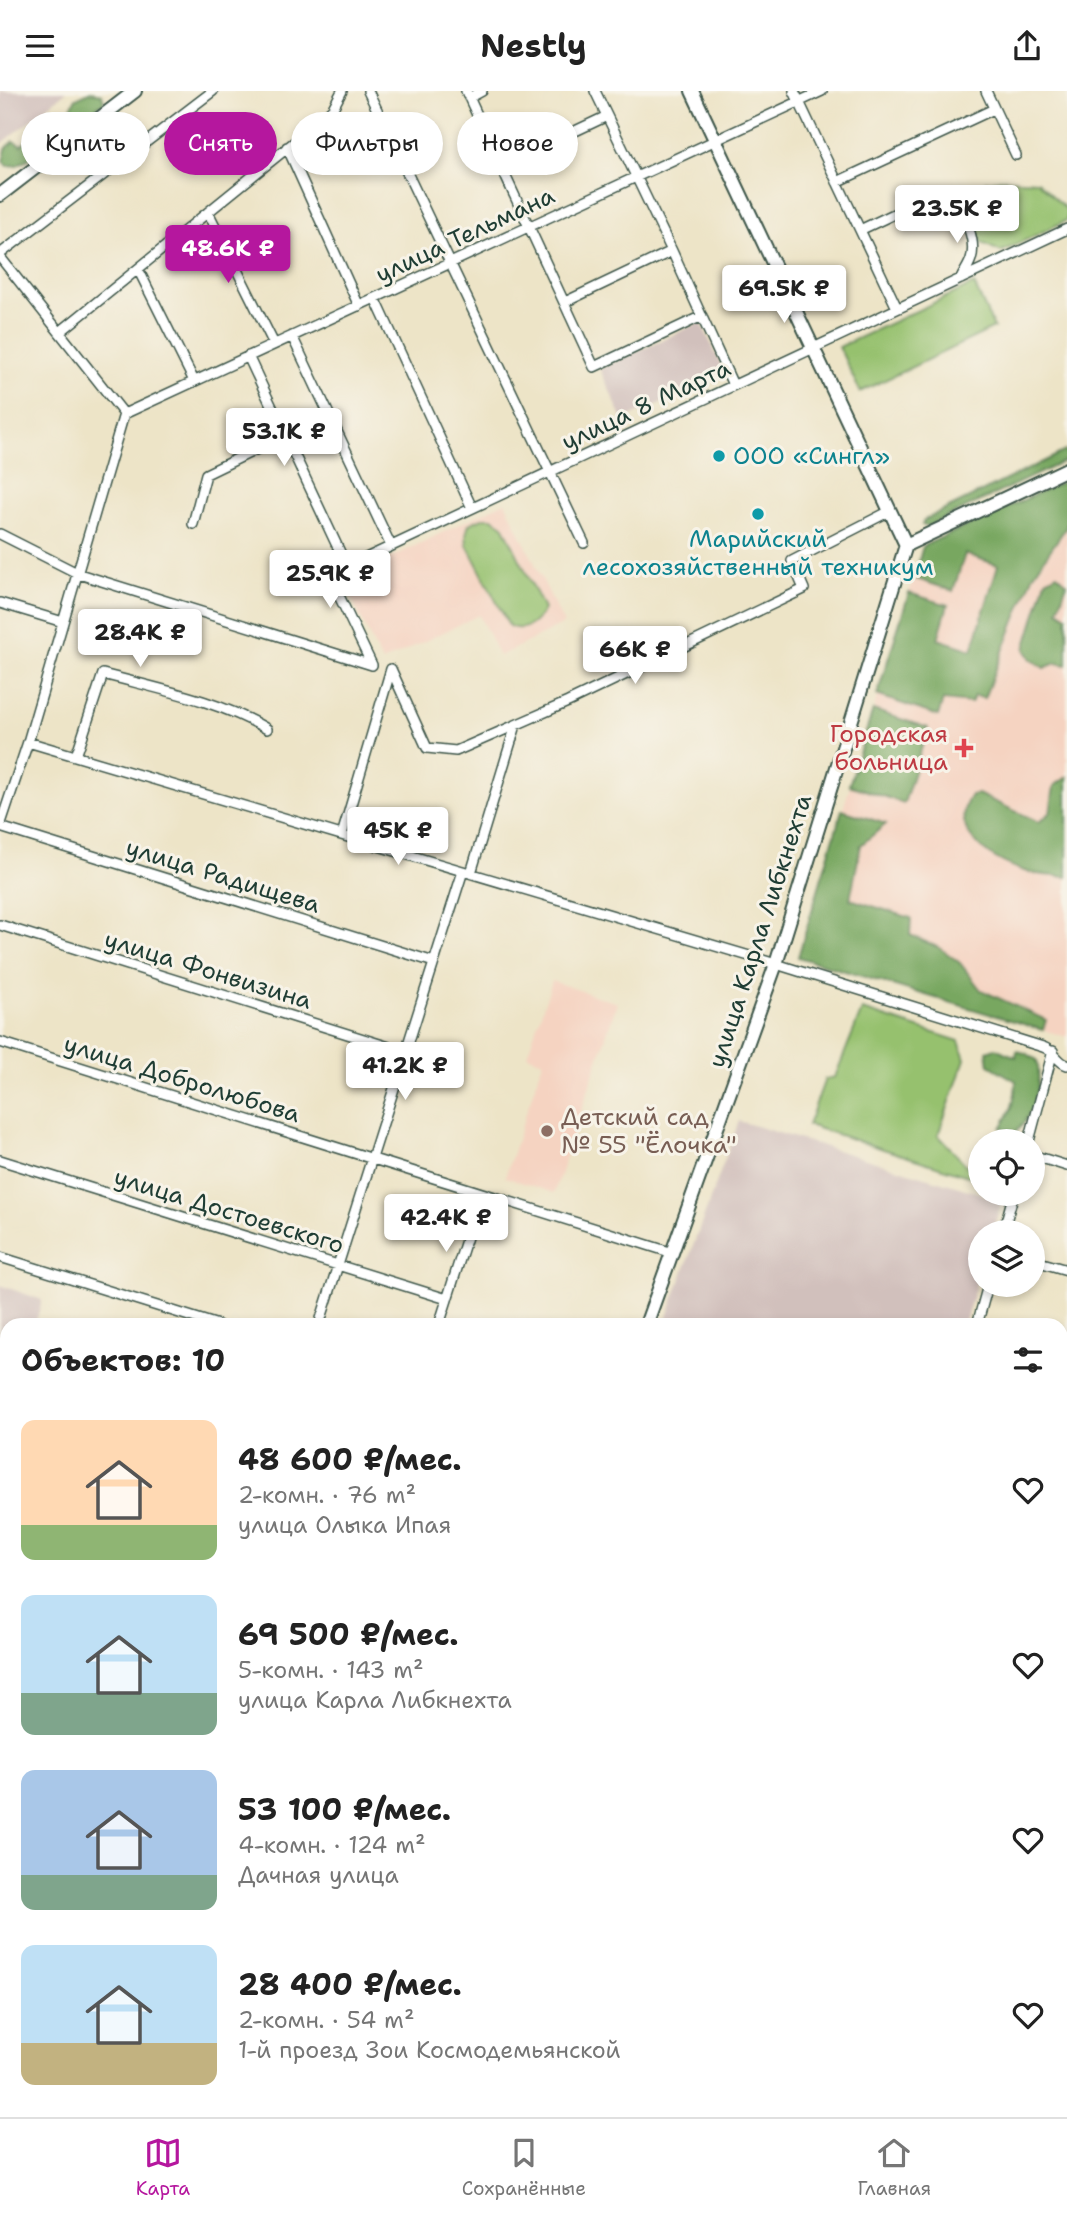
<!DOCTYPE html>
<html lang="ru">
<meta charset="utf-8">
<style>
:root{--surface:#fff;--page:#f6f6f6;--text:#222;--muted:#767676;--line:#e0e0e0;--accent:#b5179e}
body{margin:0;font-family:"Shantell Sans",sans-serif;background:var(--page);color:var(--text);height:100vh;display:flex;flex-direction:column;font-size:26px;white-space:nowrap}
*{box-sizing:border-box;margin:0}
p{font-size:23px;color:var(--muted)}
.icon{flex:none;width:38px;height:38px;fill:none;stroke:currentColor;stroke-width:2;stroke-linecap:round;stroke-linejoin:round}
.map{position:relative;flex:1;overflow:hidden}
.details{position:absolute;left:0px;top:1227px;width:1068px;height:800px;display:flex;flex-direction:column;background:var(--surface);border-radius:21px 21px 0 0;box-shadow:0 4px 10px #0003}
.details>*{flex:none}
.top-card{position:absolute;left:21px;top:21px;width:700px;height:63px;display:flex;gap:14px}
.controls{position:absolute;left:968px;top:1038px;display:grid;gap:14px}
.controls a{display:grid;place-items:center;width:77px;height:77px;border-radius:50%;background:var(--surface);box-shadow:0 4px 10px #0003;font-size:35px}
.price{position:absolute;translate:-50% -60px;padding:0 16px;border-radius:7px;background:#fff;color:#222;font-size:23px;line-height:46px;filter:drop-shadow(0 2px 4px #0008)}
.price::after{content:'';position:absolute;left:50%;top:42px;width:21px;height:16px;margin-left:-10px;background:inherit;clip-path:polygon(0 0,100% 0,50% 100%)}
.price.active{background:var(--accent);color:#fff}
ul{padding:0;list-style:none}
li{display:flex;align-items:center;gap:21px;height:175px;padding:0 21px}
li span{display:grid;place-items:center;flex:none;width:196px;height:140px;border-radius:14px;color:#555}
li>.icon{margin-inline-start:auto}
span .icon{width:84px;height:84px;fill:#fffc;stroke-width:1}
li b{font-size:30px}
h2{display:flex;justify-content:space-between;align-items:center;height:84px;padding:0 21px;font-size:30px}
.tag{padding:0 24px;border-radius:32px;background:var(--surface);box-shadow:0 4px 10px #0003;font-size:24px;line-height:63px}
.tag.active{background:var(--accent);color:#fff}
header{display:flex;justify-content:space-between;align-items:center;height:91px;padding:0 21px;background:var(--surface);font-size:32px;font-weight:700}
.menu{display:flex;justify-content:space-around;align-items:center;height:98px;border-top:2px solid var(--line);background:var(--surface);font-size:19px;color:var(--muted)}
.menu a{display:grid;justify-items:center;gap:4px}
.menu .active{color:var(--accent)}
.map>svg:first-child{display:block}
</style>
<header><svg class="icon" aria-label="menu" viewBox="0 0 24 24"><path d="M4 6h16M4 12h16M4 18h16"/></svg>Nestly<svg class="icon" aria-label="share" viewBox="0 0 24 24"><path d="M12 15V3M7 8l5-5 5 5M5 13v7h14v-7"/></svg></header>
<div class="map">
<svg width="1067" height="2026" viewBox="0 0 1067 2026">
<rect width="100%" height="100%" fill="#f7f3e8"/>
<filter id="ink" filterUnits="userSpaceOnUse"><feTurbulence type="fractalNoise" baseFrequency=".0143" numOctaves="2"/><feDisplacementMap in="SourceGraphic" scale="14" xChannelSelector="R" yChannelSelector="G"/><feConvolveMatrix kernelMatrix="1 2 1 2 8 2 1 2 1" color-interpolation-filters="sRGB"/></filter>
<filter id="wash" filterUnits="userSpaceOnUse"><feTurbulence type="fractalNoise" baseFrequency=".00686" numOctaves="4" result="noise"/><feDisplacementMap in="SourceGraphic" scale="28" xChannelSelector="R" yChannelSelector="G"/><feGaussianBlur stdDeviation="1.57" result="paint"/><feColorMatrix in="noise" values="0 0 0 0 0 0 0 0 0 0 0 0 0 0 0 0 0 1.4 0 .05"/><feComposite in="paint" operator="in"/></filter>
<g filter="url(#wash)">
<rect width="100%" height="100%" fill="#ede4c7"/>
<path fill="#f5d3c1" d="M1067 389V946L798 866 923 455Z
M505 411 564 533 499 565 479 524 382 571 343 490Z
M552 890 617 912 554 1102 505 1086 543 970 527 964Z"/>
<path fill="#d1c0bc" d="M0 0H67L0 54Z
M701 231 725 283 623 329 600 278Z
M739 1030 1002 1109 992 1141H980V1180L964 1234H664Z
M0 1194 42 1209 35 1234H7V1375L0 1373Z"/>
<path fill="#96c16e" stroke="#5a7f51" stroke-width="2" d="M1003 88 1037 90 1067 119V129L1001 161 982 152 967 118 985 91Z
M974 193 994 237 860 301 839 256Z
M482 427H492L503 434 544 518C537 532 524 542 509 535L467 454 466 443 469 433Z
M862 919 959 950 965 968 938 1044 980 1089 808 1034 825 988 835 986Z"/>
<path fill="#78a761" stroke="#4c724a" stroke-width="2" d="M89 1 102 3 104 11 34 65 17 74 7 75 3 70 6 58 13 50 21 54 71 17 76 7Z
M1067 359V369L928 435 922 434 924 429Z
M1067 389V435L1034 483 984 607 974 605 971 612 943 609 938 625 877 604 909 502 948 514 938 548 972 559 998 474 965 463 953 500 914 487 923 455Z
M1057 483 1067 492 1058 519 1067 525V574L1056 572 1044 577 1031 568 1025 558 1046 489Z
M873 619 928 637 904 712 849 694Z
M1067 686V786C1053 784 1037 785 1024 780 993 769 945 742 971 704L978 703 1039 731 1050 722 1054 695Z
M842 719 886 733 861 754 850 808 911 827 910 844 940 857 960 872 981 899 1046 929 1043 939 798 866Z
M995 957 1016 966 1017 960 1025 962 1037 969C1042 993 1034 1023 1016 1041L1001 1037C1012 1019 1015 1011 1016 990L989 974 987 960Z"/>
</g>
<g filter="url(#ink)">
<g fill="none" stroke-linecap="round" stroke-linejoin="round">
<defs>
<path id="minor" d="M368 0 584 452
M466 0 594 276 702 225
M595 0 672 160 733 294
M794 0 897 217
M986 0 1016 64
M469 7 482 0
M287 56 359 215
M501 75 607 25
M837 91 994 18
M208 121 274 253
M860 139 930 106 954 111C965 125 977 150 971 168 969 175 964 181 961 188
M0 163 213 0
M0 166 124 323 28 651 0 735
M138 178 194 290
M375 207 472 417
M565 211 672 160
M60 241 318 32 333 17 342 0
M292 245 391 455
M248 265 347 476
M124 323 822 0
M193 433 206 383 286 344
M0 443 79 483 372 574
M0 512 63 531
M372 574 331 488 347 476 1067 138
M391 578 427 657 456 660 568 611 804 498 792 470 890 420
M28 651 776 873 1043 956C1055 960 1057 971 1067 974
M76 665 103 583C158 598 218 609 267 638
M0 736 434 871
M342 744 391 578
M471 782 516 634
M0 834 405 961
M0 951 673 1162
M1029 1050 1053 960
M1032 1064 1067 1075
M0 1069 447 1208
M1003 1141 1014 1102
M0 1166 218 1234
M1032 1169 1067 1179
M319 1234 463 780
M439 1234 481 1102
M977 1234 988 1194
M1060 1280 1067 1282
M1060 1380 1067 1359
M1060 1475 1067 1476
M0 1785 7 1786
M1060 1801 1067 1802
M1060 1937H1067
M231 2026 255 2022"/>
<path id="tertiary" d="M170 2020 171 2026
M110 2026 149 2020"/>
<path id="secondary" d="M0 104 135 0
M906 454 1067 378
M646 1234 776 873 906 454 692 0
M515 2020 516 2026
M535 2020 536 2026"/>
<path id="primary" d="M0 1509 7 1510
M1060 1665 1067 1666"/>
</defs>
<use href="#minor" stroke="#3e564a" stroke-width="12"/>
<use href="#tertiary" stroke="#3e564a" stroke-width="14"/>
<use href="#secondary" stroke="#3e564a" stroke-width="16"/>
<use href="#primary" stroke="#3e564a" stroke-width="18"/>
<use href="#minor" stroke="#fff" stroke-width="9"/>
<use href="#tertiary" stroke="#fff" stroke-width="10"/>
<use href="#secondary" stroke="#fff" stroke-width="12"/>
<use href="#primary" stroke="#fff" stroke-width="14"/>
</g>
</g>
<g fill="#0f9aa8" stroke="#f7f3e8" stroke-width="2.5">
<circle cx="719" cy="365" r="7"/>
<circle cx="758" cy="423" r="7"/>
</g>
<path fill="#e0444e" stroke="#f7f3e8" stroke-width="2.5" d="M960.5 646.5h7v7h7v7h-7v7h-7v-7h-7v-7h7z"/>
<circle fill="#8d6e63" stroke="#f7f3e8" stroke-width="2.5" cx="547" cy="1040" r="7"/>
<g text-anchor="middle" stroke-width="6" stroke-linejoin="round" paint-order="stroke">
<g font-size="24" fill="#1f3d34" stroke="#f7f3e8">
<text transform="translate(465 144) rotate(-25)" y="8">улица Тельмана</text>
<text transform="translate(646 314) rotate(-25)" y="8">улица 8 Марта</text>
<text transform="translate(223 785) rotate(17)" y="8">улица Радищева</text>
<text transform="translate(760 840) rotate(-72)" y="8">улица Карла Либкнехта</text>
<text transform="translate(208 879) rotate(17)" y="8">улица Фонвизина</text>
<text transform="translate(182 988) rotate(17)" y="8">улица Добролюбова</text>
<text transform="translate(229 1120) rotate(17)" y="8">улица Достоевского</text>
</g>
<g font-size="24" fill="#0d838f" stroke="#f7f3e8" text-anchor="start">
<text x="733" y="373">ООО «Сингл»</text>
<text x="758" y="456" text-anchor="middle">Марийский<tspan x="758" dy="28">лесохозяйственный техникум</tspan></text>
</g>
<g font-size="24" fill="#be3a42" stroke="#f7f3e8" text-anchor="end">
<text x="948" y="651">Городская<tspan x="948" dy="28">больница</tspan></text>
</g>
<g font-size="24" fill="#785e54" stroke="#f7f3e8" text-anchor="start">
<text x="561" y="1034">Детский сад<tspan x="561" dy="28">№ 55 "Ёлочка"</tspan></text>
</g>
</g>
</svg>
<div class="controls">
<a><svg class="icon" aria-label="locate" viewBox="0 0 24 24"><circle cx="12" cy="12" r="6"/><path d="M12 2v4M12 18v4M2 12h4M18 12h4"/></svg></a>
<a><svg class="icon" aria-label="layers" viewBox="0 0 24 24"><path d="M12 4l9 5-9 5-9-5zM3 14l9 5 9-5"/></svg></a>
</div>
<b class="price" style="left:957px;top:154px">23.5K ₽</b>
<b class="price active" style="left:228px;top:194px">48.6K ₽</b>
<b class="price" style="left:784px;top:234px">69.5K ₽</b>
<b class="price" style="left:284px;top:377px">53.1K ₽</b>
<b class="price" style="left:330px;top:519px">25.9K ₽</b>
<b class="price" style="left:140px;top:578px">28.4K ₽</b>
<b class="price" style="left:635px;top:595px">66K ₽</b>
<b class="price" style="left:398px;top:776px">45K ₽</b>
<b class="price" style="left:405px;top:1011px">41.2K ₽</b>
<b class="price" style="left:446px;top:1163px">42.4K ₽</b>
<div class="top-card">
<a class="tag">Купить</a>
<a class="tag active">Снять</a>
<a class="tag">Фильтры</a>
<a class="tag">Новое</a>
</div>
<section class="details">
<h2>Объектов: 10<svg class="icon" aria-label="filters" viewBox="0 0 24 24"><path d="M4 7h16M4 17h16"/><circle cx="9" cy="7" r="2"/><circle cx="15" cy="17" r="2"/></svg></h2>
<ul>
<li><span style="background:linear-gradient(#ffd9b3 75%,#8fb573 0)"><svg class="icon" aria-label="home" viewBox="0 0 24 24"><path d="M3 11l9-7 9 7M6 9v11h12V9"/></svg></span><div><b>48 600 ₽/мес.</b><p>2-комн. · 76 m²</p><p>улица Олыка Ипая</p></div><svg class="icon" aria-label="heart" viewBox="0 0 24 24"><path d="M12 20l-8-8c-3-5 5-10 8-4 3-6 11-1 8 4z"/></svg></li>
<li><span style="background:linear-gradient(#bfe0f5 70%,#7fa58c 0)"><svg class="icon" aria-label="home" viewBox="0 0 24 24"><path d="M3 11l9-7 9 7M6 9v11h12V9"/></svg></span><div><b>69 500 ₽/мес.</b><p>5-комн. · 143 m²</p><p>улица Карла Либкнехта</p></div><svg class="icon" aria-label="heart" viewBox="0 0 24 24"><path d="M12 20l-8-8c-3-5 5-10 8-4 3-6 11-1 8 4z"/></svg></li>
<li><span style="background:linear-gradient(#a9c7e8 75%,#7fa58c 0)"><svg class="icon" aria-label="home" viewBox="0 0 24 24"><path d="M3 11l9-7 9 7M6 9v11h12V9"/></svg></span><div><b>53 100 ₽/мес.</b><p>4-комн. · 124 m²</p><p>Дачная улица</p></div><svg class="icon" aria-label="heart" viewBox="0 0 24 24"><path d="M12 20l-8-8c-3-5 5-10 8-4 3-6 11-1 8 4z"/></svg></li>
<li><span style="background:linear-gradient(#bfe0f5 70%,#c2b280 0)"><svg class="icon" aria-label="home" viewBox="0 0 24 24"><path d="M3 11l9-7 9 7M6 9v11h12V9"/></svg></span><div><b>28 400 ₽/мес.</b><p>2-комн. · 54 m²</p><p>1-й проезд Зои Космодемьянской</p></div><svg class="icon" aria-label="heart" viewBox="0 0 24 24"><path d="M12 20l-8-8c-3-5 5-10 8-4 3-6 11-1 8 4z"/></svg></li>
</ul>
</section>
</div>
<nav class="menu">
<a class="active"><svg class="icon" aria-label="map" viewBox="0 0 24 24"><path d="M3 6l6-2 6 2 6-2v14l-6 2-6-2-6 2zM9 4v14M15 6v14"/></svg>Карта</a>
<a><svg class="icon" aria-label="saved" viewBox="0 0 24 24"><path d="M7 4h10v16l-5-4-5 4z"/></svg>Сохранённые</a>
<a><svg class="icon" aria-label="home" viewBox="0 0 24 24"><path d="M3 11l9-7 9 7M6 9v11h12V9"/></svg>Главная</a>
</nav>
